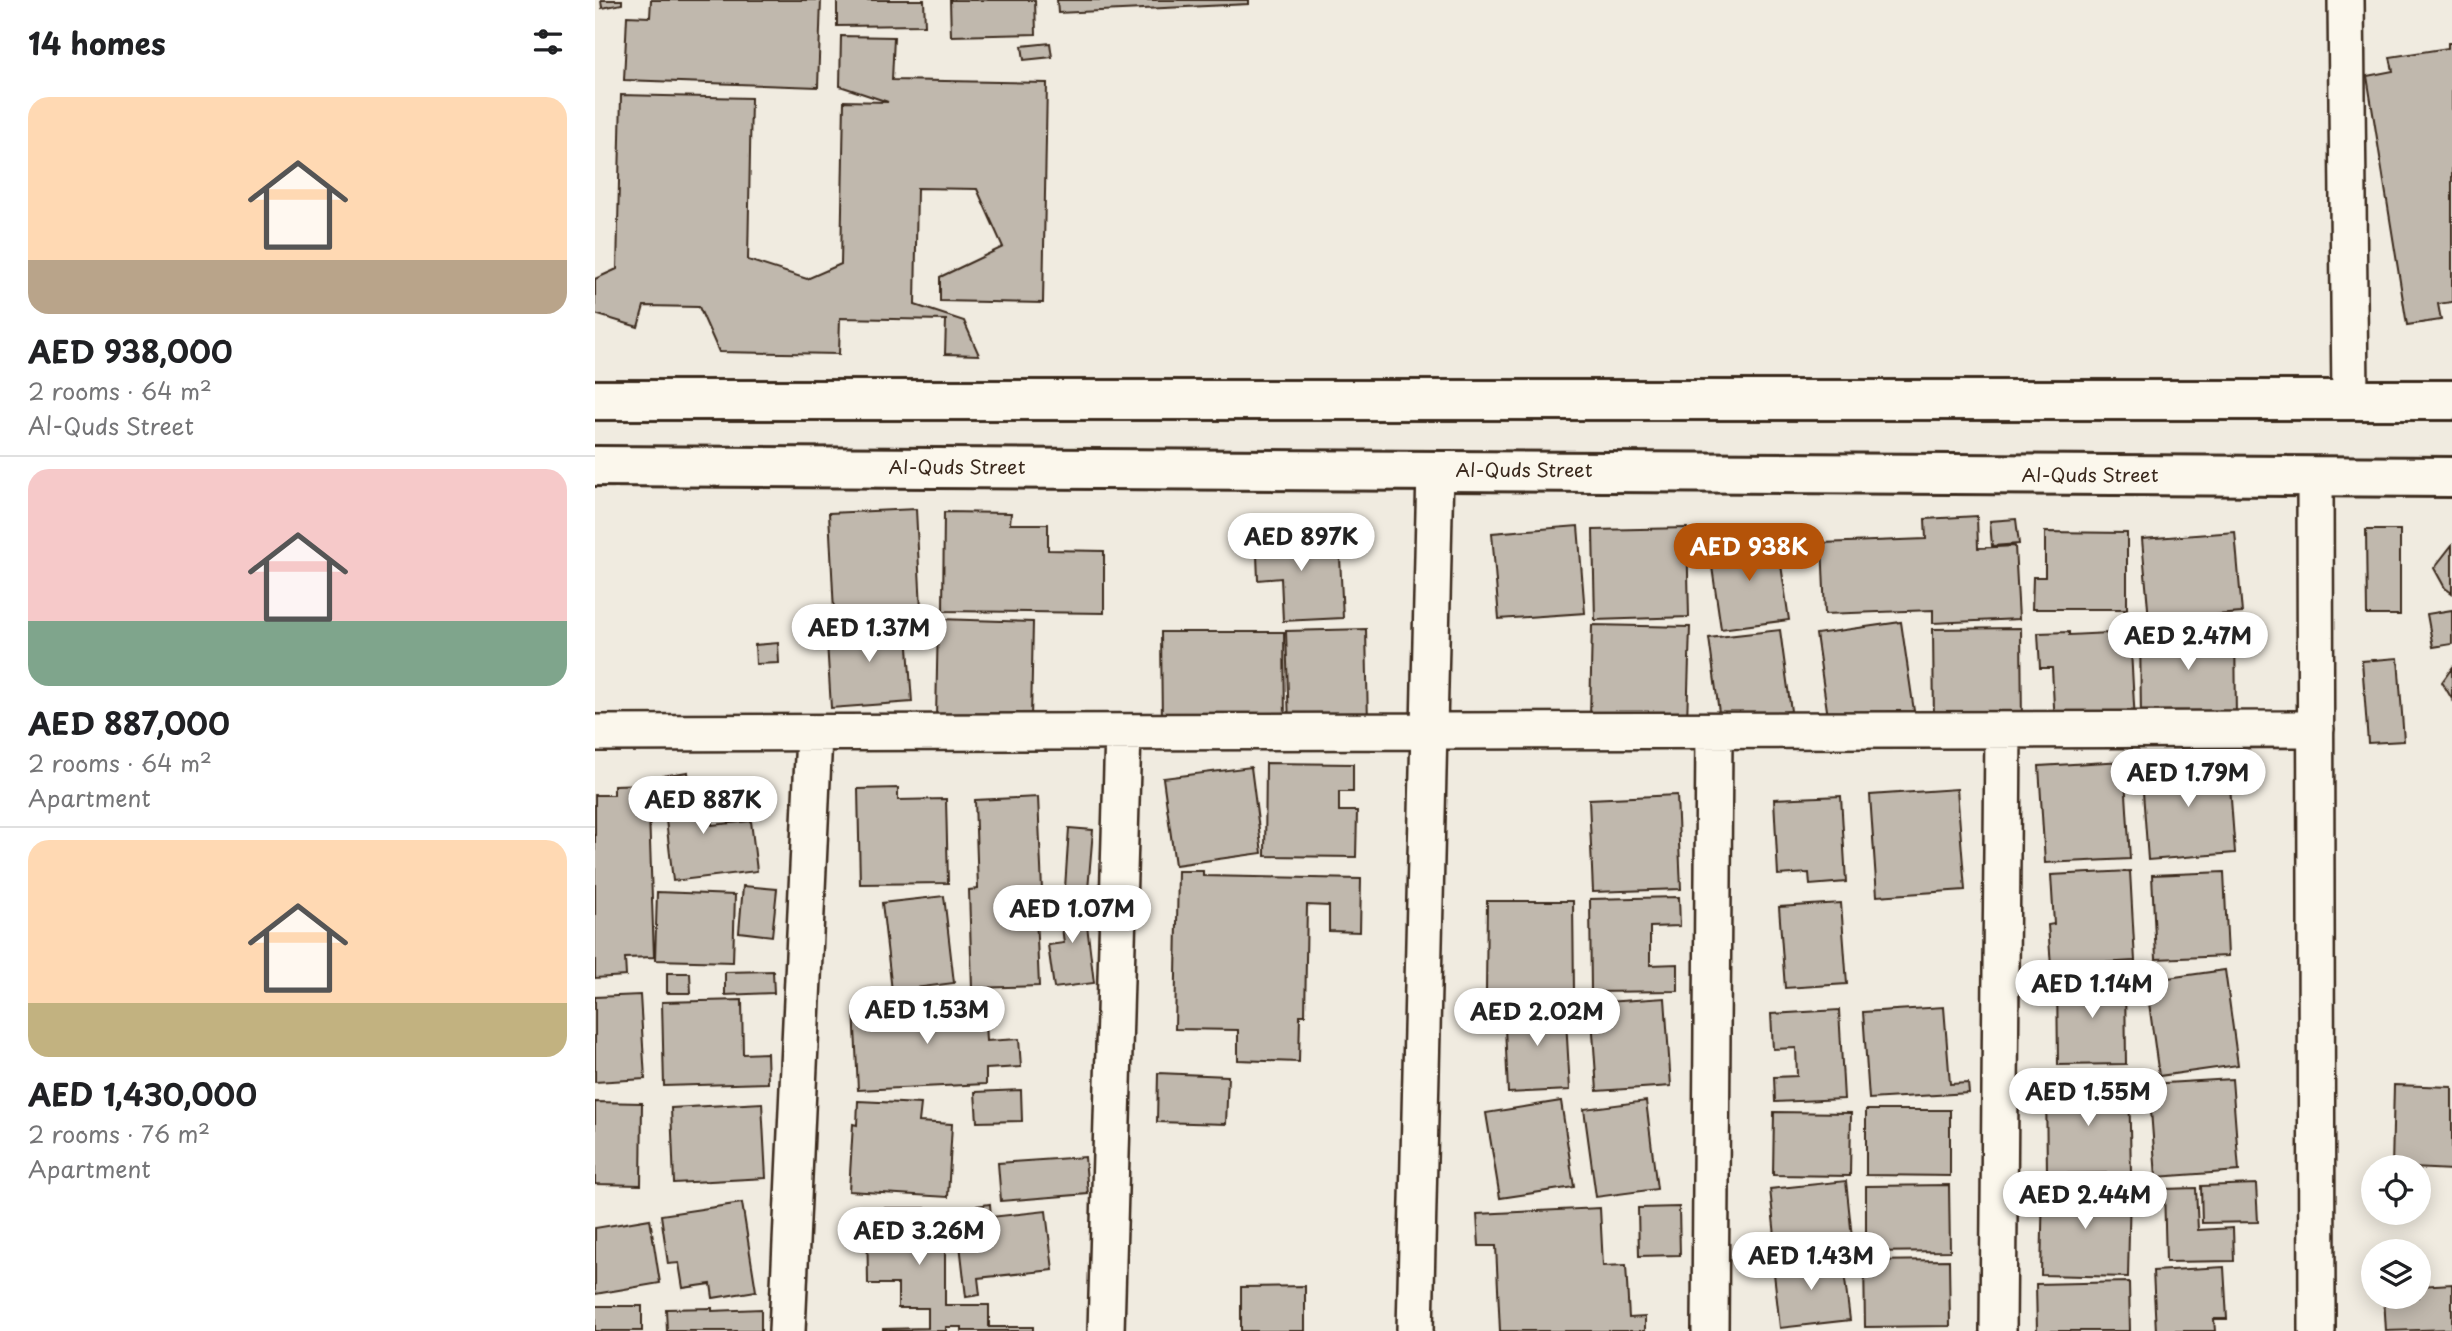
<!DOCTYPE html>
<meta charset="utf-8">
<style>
:root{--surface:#fff;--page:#f6f6f6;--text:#202124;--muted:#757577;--line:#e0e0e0;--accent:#b45309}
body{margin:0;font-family:"Playpen Sans",sans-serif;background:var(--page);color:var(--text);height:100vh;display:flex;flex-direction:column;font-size:26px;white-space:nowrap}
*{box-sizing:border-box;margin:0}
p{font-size:23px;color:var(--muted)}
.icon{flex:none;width:38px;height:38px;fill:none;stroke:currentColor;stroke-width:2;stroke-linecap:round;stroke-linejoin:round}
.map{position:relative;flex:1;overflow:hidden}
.panel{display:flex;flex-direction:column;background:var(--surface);width:595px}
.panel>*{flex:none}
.tools{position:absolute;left:1766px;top:1155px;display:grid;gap:14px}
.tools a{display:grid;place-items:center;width:70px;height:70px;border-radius:50%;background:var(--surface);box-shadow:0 4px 18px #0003;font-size:35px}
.price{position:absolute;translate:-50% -60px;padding:0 16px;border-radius:24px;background:#fff;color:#222;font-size:23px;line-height:46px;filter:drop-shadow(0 2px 4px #0008)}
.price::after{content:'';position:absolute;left:50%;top:42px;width:21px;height:16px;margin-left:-10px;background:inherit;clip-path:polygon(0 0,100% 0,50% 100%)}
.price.on{background:var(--accent);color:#fff}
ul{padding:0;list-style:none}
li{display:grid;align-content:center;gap:14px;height:371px;padding:0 28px}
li+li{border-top:2px solid var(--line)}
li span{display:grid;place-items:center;height:217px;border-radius:21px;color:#555}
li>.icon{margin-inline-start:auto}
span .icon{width:126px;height:126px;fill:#fffc;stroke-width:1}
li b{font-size:30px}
h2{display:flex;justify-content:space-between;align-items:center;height:84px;padding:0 28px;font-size:30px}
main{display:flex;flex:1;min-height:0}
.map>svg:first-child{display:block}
</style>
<main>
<section class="panel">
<h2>14 homes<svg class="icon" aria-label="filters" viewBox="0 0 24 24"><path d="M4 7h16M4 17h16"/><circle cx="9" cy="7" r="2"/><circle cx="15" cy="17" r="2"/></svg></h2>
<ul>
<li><span style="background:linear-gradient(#ffd9b3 75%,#b9a48a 0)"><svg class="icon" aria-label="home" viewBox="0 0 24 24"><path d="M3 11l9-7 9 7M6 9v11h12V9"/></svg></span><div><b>AED 938,000</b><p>2 rooms · 64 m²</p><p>Al-Quds Street</p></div></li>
<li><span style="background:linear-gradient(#f6c9c9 70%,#7fa58c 0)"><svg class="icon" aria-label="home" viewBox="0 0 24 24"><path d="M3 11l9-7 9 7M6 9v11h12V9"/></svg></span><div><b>AED 887,000</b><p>2 rooms · 64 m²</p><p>Apartment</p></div></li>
<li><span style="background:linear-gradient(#ffd9b3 75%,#c2b280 0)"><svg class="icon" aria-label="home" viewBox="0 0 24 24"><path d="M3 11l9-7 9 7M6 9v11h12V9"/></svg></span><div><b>AED 1,430,000</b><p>2 rooms · 76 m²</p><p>Apartment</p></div></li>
</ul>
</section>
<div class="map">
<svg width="1857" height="1331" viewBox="0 0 1857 1331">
<rect width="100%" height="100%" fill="#f0ebe0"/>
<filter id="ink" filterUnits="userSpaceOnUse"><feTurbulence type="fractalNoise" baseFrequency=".0143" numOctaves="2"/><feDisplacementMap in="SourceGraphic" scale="14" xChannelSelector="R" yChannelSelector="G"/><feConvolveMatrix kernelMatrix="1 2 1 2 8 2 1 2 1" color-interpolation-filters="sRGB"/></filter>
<g filter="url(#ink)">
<path fill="#c0b8ad" stroke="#3b2a1e" stroke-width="2" d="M6 0H27V4L7 8Z
M56 0H226L223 87 29 80 32 16 55 17Z
M242 0H329L330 25 242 26Z
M355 0H440L441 34 356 36Z
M462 0H654V4L463 13Z
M246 36 299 37 297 80 452 83 448 303 345 301V277L408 247 382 189 322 188 320 305 369 321 384 355 350 354 351 320 245 318 244 354 124 352 104 307 49 306 43 327 0 314V279L22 269 26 95 156 98 153 260 212 279 246 264 249 101 293 102 245 86Z
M455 43 457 57 429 60 427 46Z
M1853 43H1857V302L1843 304 1846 320 1812 325 1772 76 1798 71 1795 57 1853 48Z
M321 509 326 609 239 612 234 513Z
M349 512 416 513 415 524H453V550L509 551V613L348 611Z
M1382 516 1383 548 1420 546 1424 619 1338 623V610L1230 614 1227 543 1331 539 1330 519Z
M1421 519 1424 544 1397 546 1395 521Z
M722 525 724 558 745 557 748 618 688 621 686 578 663 580 661 529Z
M983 526 990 613 904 619 897 533Z
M1092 528 1094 617 1000 620 998 530Z
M726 530 743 531 742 555 725 554Z
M1771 530H1805V615H1772Z
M1450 532 1532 533V609H1437L1438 577H1450Z
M1640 532 1647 613 1554 620 1547 539Z
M1182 537 1194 620 1126 629 1114 546Z
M1857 545V593L1850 588 1839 568Z
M1857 610V644L1838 647 1832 614Z
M343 619 438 622 436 720 341 718Z
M311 620 317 702 236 708 231 625Z
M1306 622 1319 711 1234 724 1221 634Z
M1545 624H1640L1641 720H1546Z
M997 625 1095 627 1092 722 995 719Z
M1426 628 1427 724 1339 725 1338 629Z
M771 629 773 724 694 726 691 631Z
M1185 630 1196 711 1125 720 1114 638Z
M566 632H689L690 723 567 724Z
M1474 632V635L1535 632 1540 723 1460 726 1457 668H1445L1443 633Z
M183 643 184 663 161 664 160 645Z
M1803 658 1809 741 1773 743 1767 661Z
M1857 668V699L1847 682Z
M1633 759 1640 853 1553 860 1546 765Z
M1529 761 1535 859 1450 863 1444 766Z
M671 763 758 764V792H744V811H762L761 857 670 856Z
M656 767 667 853 580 865 568 778Z
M93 772 96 796 113 795 117 825 156 821 162 871 78 881 66 776Z
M53 784 59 957 30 958 31 976 0 978V795H19V785Z
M303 788V800L351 799 353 883 265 884 263 789Z
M1362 789 1370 890 1282 896 1275 795Z
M1082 795 1086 889 998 892 994 799Z
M1246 796 1251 882 1215 885 1214 873 1183 875 1179 799Z
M443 797 447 890H440L444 986 377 988 374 890 383 889 380 800Z
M474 828 498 830 493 890 470 888Z
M583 871H608V876L766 879 765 932 734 931V906L712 905 710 1015H705L704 1062 643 1060V1030L580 1029Z
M1535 871 1540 961 1456 966 1453 925 1459 924 1456 875Z
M1629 872 1633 956 1561 959 1557 875Z
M148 886 182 889 177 936 144 932Z
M62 892 140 895 138 962 60 960Z
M488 892 499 983 459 988 453 945 469 943 463 895Z
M349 896 359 983 297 991 287 903Z
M1084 897 1085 926 1055 927V965L1083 964V991L996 992 995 899Z
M892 901H978L979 992H891Z
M1246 903 1252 984 1190 988 1184 907Z
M1630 970 1643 1065 1564 1076 1551 981Z
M178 971 179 993 130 995V972Z
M72 973H95L96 993H72Z
M1530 976 1531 1064 1463 1065 1462 977Z
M45 995 50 1079 0 1082V997Z
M1070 998 1076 1086 1002 1091 996 1003Z
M147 1000 148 1054 172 1053 173 1083 69 1086 67 1002Z
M389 1002 391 1041 424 1039 426 1067 391 1069V1084L263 1090 259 1007Z
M970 1002 975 1090 913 1093 909 1005Z
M1349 1007 1355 1084 1373 1083 1374 1093 1274 1099 1268 1012Z
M1244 1010 1249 1099 1180 1102 1179 1077 1202 1076 1201 1048 1178 1049 1176 1014Z
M563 1073 633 1076 631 1124 562 1122Z
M1637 1079 1644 1171 1561 1177 1554 1084Z
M1534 1081 1536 1173 1452 1174 1451 1083Z
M1799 1085 1857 1087V1170L1797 1167Z
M426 1090 427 1121 382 1122 380 1092Z
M263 1101 326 1104 324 1122 357 1124 353 1197 254 1191 258 1124 262 1125Z
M966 1101 979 1187 905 1198 891 1113Z
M1051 1101 1062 1189 1001 1197 989 1109Z
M0 1102 47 1103 46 1185 0 1184Z
M167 1103 171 1178 79 1183 76 1108Z
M1271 1110H1355V1176L1271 1175Z
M1179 1112 1256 1113 1255 1176 1178 1175Z
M490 1157 493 1194 406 1201 403 1163Z
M1251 1181 1258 1247 1182 1255 1175 1189Z
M1661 1184 1663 1222 1607 1223 1606 1186Z
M1354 1185 1355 1251 1271 1252V1186Z
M1448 1185 1535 1187 1533 1277 1446 1275Z
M1601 1188 1603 1230 1638 1228 1639 1261 1571 1262 1569 1189Z
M147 1203 161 1291 118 1298 116 1284 88 1288 84 1263 73 1264 66 1215Z
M395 1204 396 1217 451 1211 458 1270 383 1278 385 1295 371 1297 361 1209Z
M1084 1207 1085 1255 1044 1256 1043 1208Z
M272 1208H350V1305H394V1327H438V1331H367V1327H351V1331H288V1329L333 1328V1308H303V1284H273Z
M1005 1208 1008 1266 1031 1265 1034 1318 1050 1317V1331H905L901 1246H884L882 1214Z
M55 1219 65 1283 0 1294V1228Z
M1247 1256 1255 1320 1185 1328 1178 1264Z
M1354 1260 1355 1326 1270 1327 1269 1261Z
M1629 1267 1632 1319H1619L1620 1331H1561L1558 1271Z
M1534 1282 1535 1331H1442L1441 1284Z
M1857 1284V1329L1791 1331 1789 1297H1824V1286Z
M710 1286V1331H646V1287Z
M0 1306H47V1331H0Z
M117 1308V1311L166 1309V1331H72L71 1309Z"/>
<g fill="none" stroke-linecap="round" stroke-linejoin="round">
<defs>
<path id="street" d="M1751 0 1755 398
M1720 476 1722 1331
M0 733 1721 729
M192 1331 219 735
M511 1331 528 732
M820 1331 840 470
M1115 1331 1119 732
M1403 1331 1408 730"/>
<path id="secondary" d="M0 400H1857
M0 466 1857 477"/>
</defs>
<use href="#street" stroke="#3b2a1e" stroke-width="40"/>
<use href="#secondary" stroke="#3b2a1e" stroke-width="44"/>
<use href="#street" stroke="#fbf7ec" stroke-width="35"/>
<use href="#secondary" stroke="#fbf7ec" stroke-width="38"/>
</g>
</g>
<g text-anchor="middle" stroke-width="6" stroke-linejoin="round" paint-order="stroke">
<g font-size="19" fill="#3b2a1e" stroke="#fbf7ec">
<text x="362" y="474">Al-Quds Street</text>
<text x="929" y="477">Al-Quds Street</text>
<text x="1495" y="482">Al-Quds Street</text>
</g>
</g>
</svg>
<div class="tools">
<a><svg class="icon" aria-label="locate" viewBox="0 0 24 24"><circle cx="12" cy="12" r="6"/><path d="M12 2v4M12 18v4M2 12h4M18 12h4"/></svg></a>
<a><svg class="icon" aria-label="layers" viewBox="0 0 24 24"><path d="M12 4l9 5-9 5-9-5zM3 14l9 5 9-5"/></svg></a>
</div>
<b class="price" style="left:706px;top:573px">AED 897K</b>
<b class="price on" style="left:1154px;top:583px">AED 938K</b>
<b class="price" style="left:274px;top:664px">AED 1.37M</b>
<b class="price" style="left:1593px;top:672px">AED 2.47M</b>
<b class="price" style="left:1593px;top:809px">AED 1.79M</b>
<b class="price" style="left:108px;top:836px">AED 887K</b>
<b class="price" style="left:477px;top:945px">AED 1.07M</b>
<b class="price" style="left:1497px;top:1020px">AED 1.14M</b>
<b class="price" style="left:332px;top:1046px">AED 1.53M</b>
<b class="price" style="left:942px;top:1048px">AED 2.02M</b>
<b class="price" style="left:1493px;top:1128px">AED 1.55M</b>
<b class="price" style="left:1490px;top:1231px">AED 2.44M</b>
<b class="price" style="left:324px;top:1267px">AED 3.26M</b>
<b class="price" style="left:1216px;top:1292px">AED 1.43M</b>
</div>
</main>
